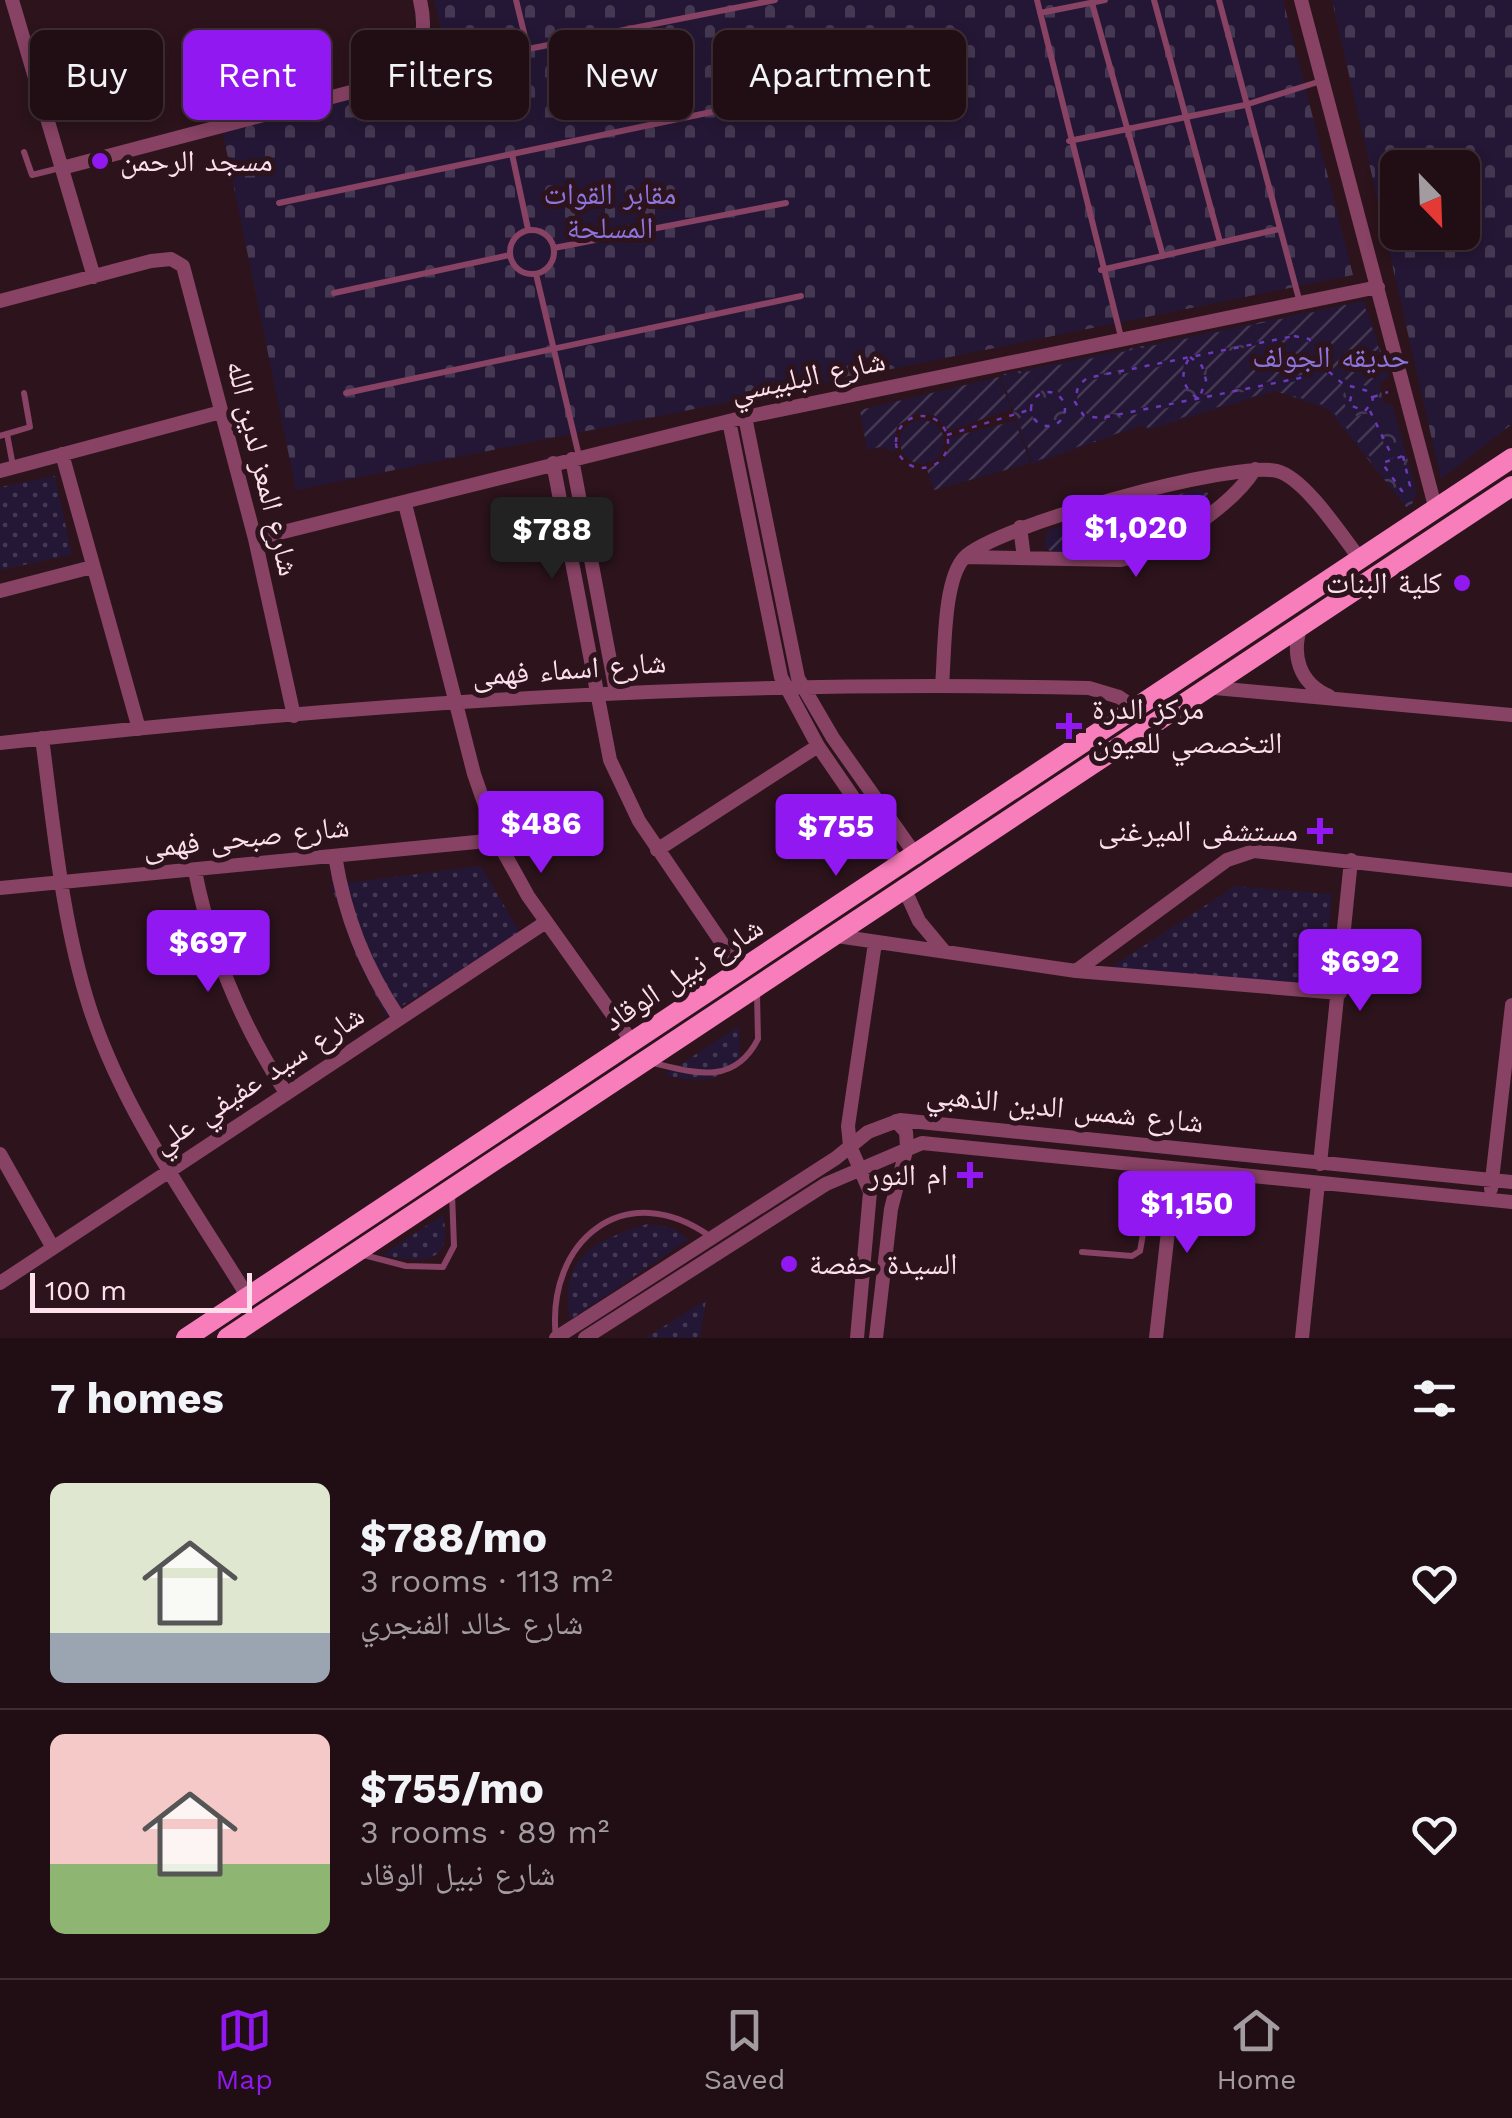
<!DOCTYPE html>
<meta charset="utf-8">
<style>
:root{--surface:#210e15;--page:#29171e;--text:#f1f3f6;--muted:#a29ca0;--line:#3e2e34;--accent:#9218f1}
body{margin:0;font-family:"Work Sans","Noto Naskh Arabic",sans-serif;background:var(--page);color:var(--text);height:100vh;display:flex;flex-direction:column;font-size:38px;white-space:nowrap}
*{box-sizing:border-box;margin:0}
p{font-size:32px;color:var(--muted)}
.icon{flex:none;width:55px;height:55px;fill:none;stroke:currentColor;stroke-width:2;stroke-linecap:round;stroke-linejoin:round}
.map{position:relative;height:1338px;overflow:hidden}
.details{display:flex;flex-direction:column;background:var(--surface);flex:1}
.details>*{flex:none}
.banner{position:absolute;left:30px;top:30px;width:1000px;height:90px;display:flex;gap:20px}
.needle{width:65px;rotate:157deg}
.controls{position:absolute;left:1380px;top:150px;display:grid;gap:20px}
.controls a{display:grid;place-items:center;width:100px;height:100px;border-radius:15px;background:var(--surface);box-shadow:0 5px 15px #0003,0 0 0 2px var(--line);font-size:50px}
.scale{position:absolute;left:30px;bottom:25px;width:222px;box-sizing:border-box;padding-left:10px;border:5px solid #fde0ec;border-top:0;font-size:28px;line-height:35px;white-space:nowrap;color:#fde0ec;-webkit-text-stroke:8px #2c131c;paint-order:stroke}
.price{position:absolute;translate:-50% -85px;padding:0 22px;border-radius:10px;background:var(--accent);color:#fff;font-size:32px;line-height:65px;filter:drop-shadow(0 2px 5px #0008)}
.price::after{content:'';position:absolute;left:50%;top:60px;width:30px;height:22px;margin-left:-15px;background:inherit;clip-path:polygon(0 0,100% 0,50% 100%)}
.price.on{background:#222;color:#fff}
ul{padding:0;list-style:none}
li{display:flex;align-items:center;gap:30px;height:250px;padding:0 50px}
li+li{border-top:2px solid var(--line)}
li span{display:grid;place-items:center;flex:none;width:280px;height:200px;border-radius:15px;color:#555}
li>.icon{margin-inline-start:auto}
span .icon{width:120px;height:120px;fill:#fffc;stroke-width:1}
li b{font-size:42px}
h2{display:flex;justify-content:space-between;align-items:center;height:120px;padding:0 50px;font-size:42px}
.pill{padding:0 35px;border-radius:15px;background:var(--surface);box-shadow:0 5px 15px #0003,0 0 0 2px var(--line);font-size:35px;line-height:90px}
.pill.on{background:var(--accent);color:#fff}
.tabs{display:flex;justify-content:space-around;align-items:center;height:140px;border-top:2px solid var(--line);background:var(--surface);font-size:28px;color:var(--muted)}
.tabs a{display:grid;justify-items:center;gap:5px}
.tabs .on{color:var(--accent)}
.map>svg:first-child{display:block}
</style>
<div class="map">
<svg width="1512" height="1338" viewBox="0 0 1512 1338">
<defs>
<pattern id="grass-dots" width="8" height="8" patternUnits="userSpaceOnUse" patternTransform="scale(2.5)"><rect width="8" height="8" fill="#241735"/><path d="M2 2h.1M6 6h.1" fill="none" stroke="#453852" stroke-width="1.8" stroke-linecap="round"/></pattern>
<pattern id="cemetery-stones" width="16" height="16" patternUnits="userSpaceOnUse" patternTransform="scale(2.5)"><rect width="16" height="16" fill="#241735"/><path d="M2 7V4a2 2 0 0 1 4 0v3zM10 15v-3a2 2 0 0 1 4 0v3z" fill="#453852"/></pattern>
<pattern id="park-crowns" width="20" height="18" patternUnits="userSpaceOnUse" patternTransform="scale(2.5)"><rect width="20" height="18" fill="#241735"/><path d="M2 6a3 3 0 1 1 6 0M12 15a3 3 0 1 1 6 0" fill="none" stroke="#453852"/></pattern>
<pattern id="garden-furrows" width="10" height="10" patternUnits="userSpaceOnUse" patternTransform="scale(2.5)"><rect width="10" height="10" fill="#241735"/><path d="M-1 1l2-2M0 10L10 0M9 11l2-2" fill="none" stroke="#453852"/></pattern>
</defs>
<rect width="100%" height="100%" fill="#2c131c"/>
<path fill="url(#grass-dots)" d="M55 476 72 555 0 570V487Z
M481 866 520 933 386 1016 356 956 331 885Z
M1235 886 1332 894 1324 986 1110 968Z
M739 1026 740 1060C715 1085 696 1082 664 1075Z
M443 1215C454 1268 419 1262 382 1255Z
M647 1224 672 1228 689 1239 570 1320C559 1256 592 1242 647 1224Z
M706 1300 700 1338H645Z"/>
<path fill="url(#cemetery-stones)" fill-rule="evenodd" d="M434 0H1283L1353 275 296 490 222 129 451 68Z
M1332 0H1512V424L1441 479ZM1398 168H1462V232H1398Z"/>
<path fill="url(#park-crowns)" d="M1364 301 1389 376 1379 384 1384 403 1392 404 1417 493 1411 506 1406 507 1328 409 1275 391 1147 430 1144 425 1032 464 1000 375Z"/>
<path fill="url(#garden-furrows)" d="M1363 302 1388 375 1372 388 1335 376 1313 340 1299 333 1085 377 1075 387 1073 400 1066 402 1057 390 1043 389 1029 405 1014 411 1002 377Z
M1291 338C1306 338 1316 344 1316 360L1306 374 1203 395 1207 371 1195 358Z
M1184 362 1181 384 1192 398 1094 417C1076 411 1071 393 1087 381Z
M1319 367 1346 388 1342 398 1348 412 1357 416 1369 413 1391 458 1376 464 1329 407 1275 390 1147 428 1145 424 1033 462 1018 419 1030 413 1039 426 1054 427 1073 404 1080 416 1095 423 1306 379Z
M999 377 1011 409 949 431 934 415 917 413 897 426 894 452 880 447 867 450 860 410Z
M900 442a22 22 0 1 1 44 0a22 22 0 1 1-44 0Z
M1015 421 1030 463 934 490 927 470 946 458 950 437Z
M1198 489 1208 493V505L1137 554 1052 553 1044 545 1048 530Z"/>
<g fill="none" stroke-linecap="round" stroke-linejoin="round">
<path stroke="#6c39b8" stroke-width="2.5" stroke-dasharray="5 8" stroke-linecap="butt" d="M1294 336 1309 339 1318 352 1316 367 1305 377 1101 418 1084 416 1075 402 1078 386 1087 378Z
M1190 357 1202 366 1206 380 1199 399C1182 389 1179 373 1190 357Z
M1319 363 1343 384 1371 392 1373 401 1365 411 1349 405 1353 389
M1031 409a17 17 0 1 1 34 0a17 17 0 1 1-34 0Z
M1373 397 1388 392
M1370 411 1393 458
M896 442a26 26 0 1 1 52 0a26 26 0 1 1-52 0Z
M947 435 1029 410
M1403 456 1410 486 1402 491 1382 463Z"/>
<path stroke="#874264" stroke-width="6" d="M516 0 528 49 775 0
M1037 0 1121 337
M1154 0 1220 242
M1219 0 1300 303
M1092 3 1163 256
M1040 13 1105 0
M190 41 217 126
M42 95 74 86
M1069 141 1245 105 1321 81
M24 152 32 175 60 168
M512 154 528 229
M279 203 740 106
M510 252a22 22 0 1 1 44 0a22 22 0 1 1-44 0Z
M554 248 786 203
M1101 270 1279 229
M536 274 579 456
M334 293 510 255
M346 393 801 296
M7 434 13 466
M0 436 30 427 24 393
M653 1063C695 1073 734 1086 758 1039L757 994
M1149 1186 1173 1170
M1082 1252 1132 1256 1140 1251 1151 1189 1143 1179
M360 1254 406 1266 443 1267 454 1246 452 1193
M556 1338C545 1241 625 1175 711 1237"/>
<path stroke="#874264" stroke-width="14" d="M12 0 94 277
M1301 0 1436 510
M62 168 393 81C421 60 428 33 420 0
M0 301 151 261 171 259 183 266 255 539 294 716
M745 417 798 678 833 738 917 857
M729 421 781 677 818 746 901 867
M62 454 139 729
M572 459 616 692
M553 463 610 760 639 821 741 971
M0 471 221 412
M405 504 474 774 497 840 528 896 632 1042
M1020 527 1024 558
M255 539 745 417 1378 287
M965 557 1120 560C1161 554 1233 505 1255 469
M0 591 92 567
M1301 625C1291 655 1299 683 1329 696
M942 685C945 652 943 581 964 558 993 526 1236 460 1277 471 1305 478 1342 536 1360 559
M1204 687 1512 715
M42 738C54 829 62 922 90 1009 124 1113 191 1204 248 1297
M0 743C362 703 725 679 1089 688L1119 697 1137 709
M657 850 818 746
M335 856C345 917 365 967 399 1018
M195 871C211 952 241 1024 286 1093
M903 886 919 921 944 951
M0 888 497 840
M830 935 1076 971 1340 993
M1076 971 1227 860 1254 851 1512 880
M0 1154 53 1248
M1320 1164 1351 860
M1491 1189 1512 1005
M0 1283 546 922
M556 1338 836 1158 868 1132 900 1120 1512 1182
M585 1338 826 1184 922 1143 1512 1202
M857 1338 870 1192 850 1146 848 1126 875 943
M876 1338 891 1209 907 1147 906 1132 896 1121
M1156 1338 1175 1169
M1302 1338 1318 1183"/>
<path stroke="#f77dbb" stroke-width="20" d="M186 1338 1512 458
M227 1338 1512 486"/>
</g>
<g fill="#9218f1" stroke="#2c131c" stroke-width="4">
<circle cx="100" cy="161" r="10"/>
<circle cx="1462" cy="583" r="10"/>
<path d="M1064 711h10v10h10v10h-10v10h-10v-10h-10v-10h10z"/>
<path d="M1315 816h10v10h10v10h-10v10h-10v-10h-10v-10h10z"/>
<path d="M965 1160h10v10h10v10h-10v10h-10v-10h-10v-10h10z"/>
<circle cx="789" cy="1264" r="10"/>
</g>
<g text-anchor="middle" stroke-width="10" stroke-linejoin="round" paint-order="stroke">
<g font-size="30" fill="#fde0ec" stroke="#2c131c" text-anchor="start">
<text x="120" y="171">مسجد الرحمن</text>
<text x="1442" y="593" text-anchor="end">كلية البنات</text>
<text x="1092" y="719">مركز الدرة<tspan x="1092" dy="34">التخصصي للعيون</tspan></text>
<text x="1298" y="841" text-anchor="end">مستشفى الميرغنى</text>
<text x="948" y="1185" text-anchor="end">ام النور</text>
<text x="809" y="1274">السيدة حفصة</text>
</g>
<g font-size="30" fill="#8c75dd" stroke="#2c131c">
<text x="610" y="204">مقابر القوات<tspan x="610" dy="34">المسلحة</tspan></text>
<text x="1331" y="367">حديقه الجولف</text>
</g>
<g font-size="30" fill="#fde0ec" stroke="#2c131c">
<text transform="translate(808 376) rotate(-12)" y="10">شارع البلبيسي</text>
<text transform="translate(263 468) rotate(76)" y="10">شارع المعز لدين الله</text>
<text transform="translate(569 669) rotate(-4)" y="10">شارع اسماء فهمى</text>
<text transform="translate(246 837) rotate(-6)" y="10">شارع صبحى فهمى</text>
<text transform="translate(683 974) rotate(-33)" y="10">شارع نبيل الوقاد</text>
<text transform="translate(258 1079) rotate(-33)" y="10">شارع سيد عفيفي علي</text>
<text transform="translate(1065 1108) rotate(6)" y="10">شارع شمس الدين الذهبي</text>
</g>
</g>
</svg>
<div class="controls">
<a><svg class="needle" viewBox="-14 -14 28 28"><path d="M0-13l5 13h-10z" fill="#e53935"/><path d="M0 13l5-13h-10z" fill="#a29ca0"/></svg></a>
</div>
<div class="scale">100 m</div>
<b class="price" style="left:1136px;top:580px">$1,020</b>
<b class="price on" style="left:552px;top:582px">$788</b>
<b class="price" style="left:541px;top:876px">$486</b>
<b class="price" style="left:836px;top:879px">$755</b>
<b class="price" style="left:208px;top:995px">$697</b>
<b class="price" style="left:1360px;top:1014px">$692</b>
<b class="price" style="left:1187px;top:1256px">$1,150</b>
<div class="banner">
<a class="pill">Buy</a>
<a class="pill on">Rent</a>
<a class="pill">Filters</a>
<a class="pill">New</a>
<a class="pill">Apartment</a>
</div>
</div>
<section class="details">
<h2>7 homes<svg class="icon" aria-label="filters" viewBox="0 0 24 24"><path d="M4 7h16M4 17h16"/><circle cx="9" cy="7" r="2"/><circle cx="15" cy="17" r="2"/></svg></h2>
<ul>
<li><span style="background:linear-gradient(#dfe7d0 75%,#9aa5b1 0)"><svg class="icon" aria-label="home" viewBox="0 0 24 24"><path d="M3 11l9-7 9 7M6 9v11h12V9"/></svg></span><div><b>$788/mo</b><p>3 rooms · 113 m²</p><p>شارع خالد الفنجري</p></div><svg class="icon" aria-label="heart" viewBox="0 0 24 24"><path d="M12 20l-8-8c-3-5 5-10 8-4 3-6 11-1 8 4z"/></svg></li>
<li><span style="background:linear-gradient(#f6c9c9 65%,#8fb573 0)"><svg class="icon" aria-label="home" viewBox="0 0 24 24"><path d="M3 11l9-7 9 7M6 9v11h12V9"/></svg></span><div><b>$755/mo</b><p>3 rooms · 89 m²</p><p>شارع نبيل الوقاد</p></div><svg class="icon" aria-label="heart" viewBox="0 0 24 24"><path d="M12 20l-8-8c-3-5 5-10 8-4 3-6 11-1 8 4z"/></svg></li>
</ul>
</section>
<nav class="tabs">
<a class="on"><svg class="icon" aria-label="map" viewBox="0 0 24 24"><path d="M3 6l6-2 6 2 6-2v14l-6 2-6-2-6 2zM9 4v14M15 6v14"/></svg>Map</a>
<a><svg class="icon" aria-label="saved" viewBox="0 0 24 24"><path d="M7 4h10v16l-5-4-5 4z"/></svg>Saved</a>
<a><svg class="icon" aria-label="home" viewBox="0 0 24 24"><path d="M3 11l9-7 9 7M6 9v11h12V9"/></svg>Home</a>
</nav>
